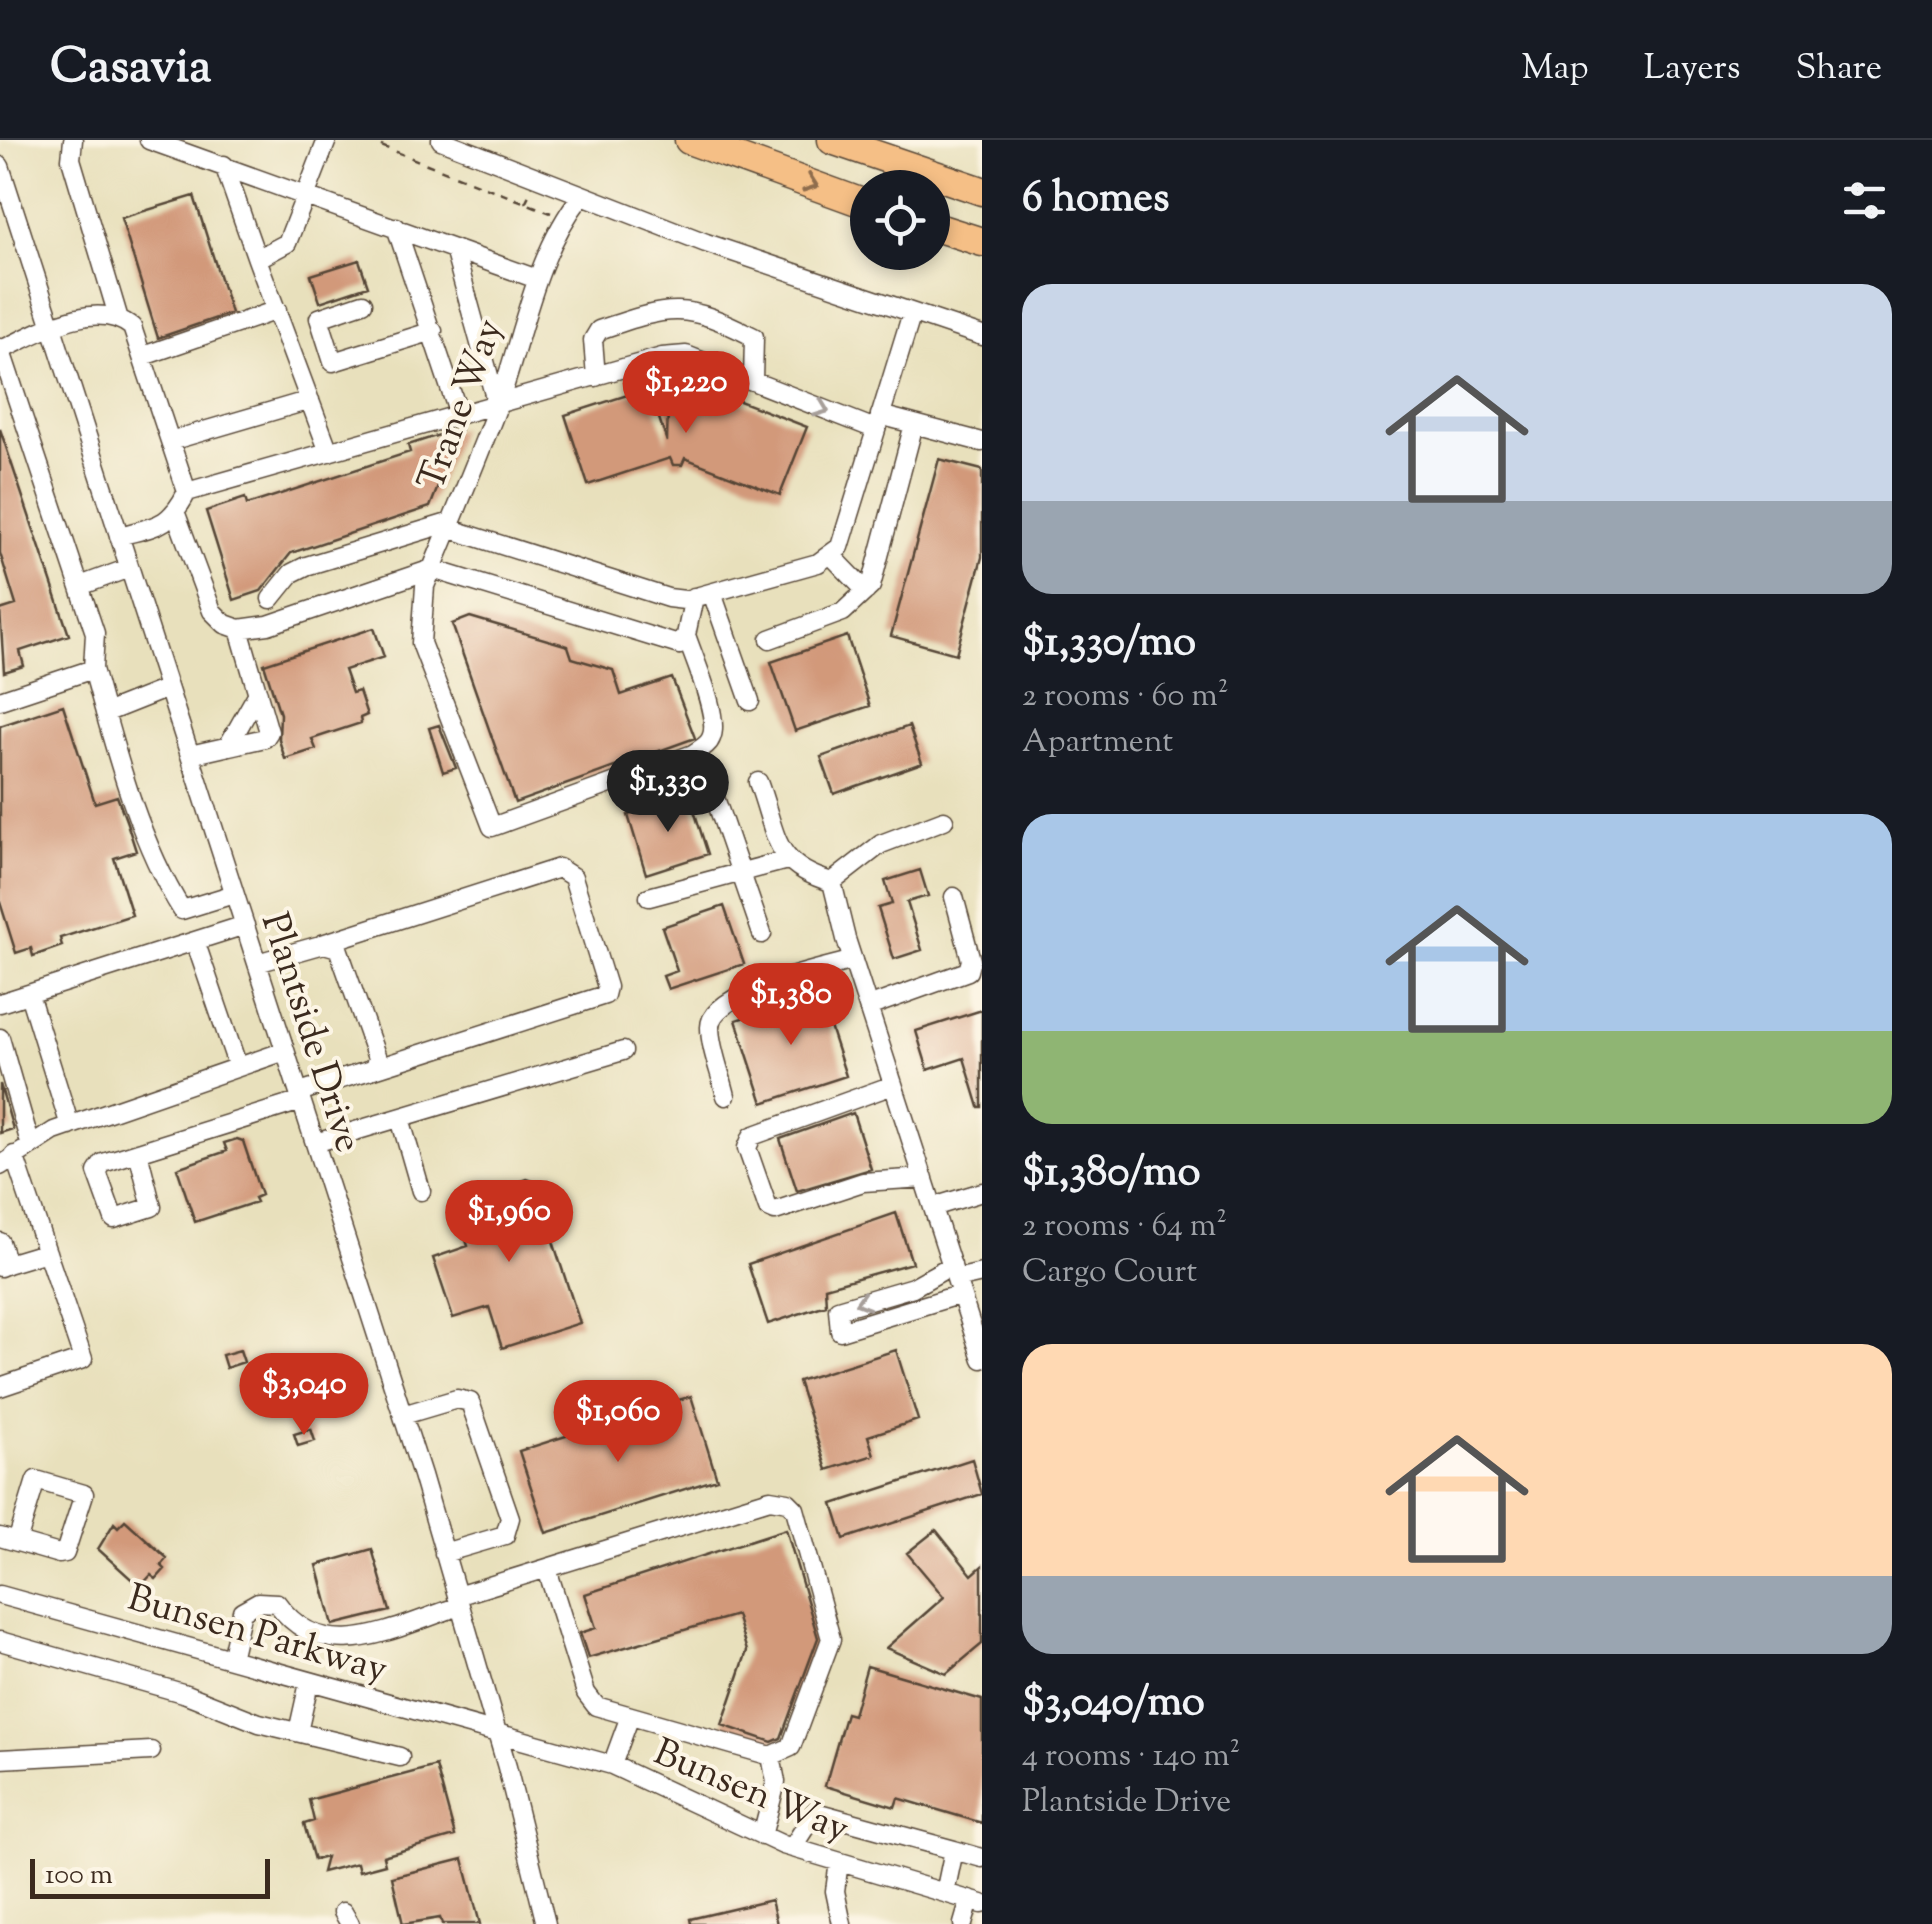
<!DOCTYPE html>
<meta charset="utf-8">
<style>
:root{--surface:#171b24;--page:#20242c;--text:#f1f3f6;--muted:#9ea1a6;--line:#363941;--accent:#c8321e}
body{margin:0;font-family:"Sorts Mill Goudy",serif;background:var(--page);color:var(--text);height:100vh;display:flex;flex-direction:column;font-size:38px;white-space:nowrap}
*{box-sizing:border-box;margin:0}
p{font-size:32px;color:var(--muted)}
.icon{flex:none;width:55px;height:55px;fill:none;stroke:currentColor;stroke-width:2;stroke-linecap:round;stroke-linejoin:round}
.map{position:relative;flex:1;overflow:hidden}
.side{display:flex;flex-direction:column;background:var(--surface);width:950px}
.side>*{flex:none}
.fabs{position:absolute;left:850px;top:30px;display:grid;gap:20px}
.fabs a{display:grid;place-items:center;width:100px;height:100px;border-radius:50%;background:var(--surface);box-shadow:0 5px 15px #0003;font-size:50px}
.scale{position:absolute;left:30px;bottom:25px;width:240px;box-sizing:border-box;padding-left:10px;border:5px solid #3b2a1e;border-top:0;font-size:28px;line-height:35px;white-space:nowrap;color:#3b2a1e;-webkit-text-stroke:8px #fcf5e5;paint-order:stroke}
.price{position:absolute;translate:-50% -85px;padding:0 22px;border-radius:35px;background:var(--accent);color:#fff;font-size:32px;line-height:65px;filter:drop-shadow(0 2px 5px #0008)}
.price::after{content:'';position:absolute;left:50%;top:60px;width:30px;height:22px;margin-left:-15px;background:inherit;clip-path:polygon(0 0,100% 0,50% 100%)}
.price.current{background:#222;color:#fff}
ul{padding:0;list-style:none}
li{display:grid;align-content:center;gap:20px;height:530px;padding:0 40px}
li span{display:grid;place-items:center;height:310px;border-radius:30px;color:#555}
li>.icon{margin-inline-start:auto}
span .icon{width:180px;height:180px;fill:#fffc;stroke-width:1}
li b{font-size:42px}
h2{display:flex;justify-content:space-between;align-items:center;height:120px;padding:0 40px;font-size:42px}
header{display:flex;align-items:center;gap:60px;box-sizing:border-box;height:140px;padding:0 50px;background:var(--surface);border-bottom:2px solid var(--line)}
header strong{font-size:48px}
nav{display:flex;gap:55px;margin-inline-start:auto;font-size:35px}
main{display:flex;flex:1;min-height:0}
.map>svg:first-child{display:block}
</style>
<header>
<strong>Casavia</strong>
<nav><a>Map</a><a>Layers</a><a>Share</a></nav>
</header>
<main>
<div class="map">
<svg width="982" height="1784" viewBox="0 0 982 1784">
<rect width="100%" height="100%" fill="#fcf5e5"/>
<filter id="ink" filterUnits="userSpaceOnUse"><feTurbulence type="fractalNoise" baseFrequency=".01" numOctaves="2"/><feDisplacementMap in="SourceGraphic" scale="20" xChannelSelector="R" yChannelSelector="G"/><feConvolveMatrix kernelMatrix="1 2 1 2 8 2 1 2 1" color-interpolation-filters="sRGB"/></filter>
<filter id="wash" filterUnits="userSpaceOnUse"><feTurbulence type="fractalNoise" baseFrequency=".0048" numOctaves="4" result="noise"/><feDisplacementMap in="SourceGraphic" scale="40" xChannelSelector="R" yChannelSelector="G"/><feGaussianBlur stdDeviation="2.25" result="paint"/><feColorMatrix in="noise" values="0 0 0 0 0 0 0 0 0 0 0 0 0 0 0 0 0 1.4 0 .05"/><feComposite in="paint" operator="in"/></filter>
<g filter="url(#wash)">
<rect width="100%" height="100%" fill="#e8e0bc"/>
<g id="blocks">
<path fill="#d2997a" d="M194 56 231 173 158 198 121 78Z
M359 120 368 146 320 162 311 135Z
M684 228 689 229 688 249 708 257 711 250 807 287 780 355 685 318 682 325H673L670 318 588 345 565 275 649 248 667 302 669 229Z
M461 288 430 367 291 413 261 451 234 460 206 371 245 358 247 365 410 312 408 305Z
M0 289 69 495 20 511 24 526 4 532 0 470 16 465 0 413Z
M939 319 982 330V417L956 514 891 496Z
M470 477 568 506 572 518 613 530 621 555 672 538 695 598 515 663 452 484Z
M374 488 384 517 344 530 352 553 359 551 367 575 360 578 361 583 312 599 316 609 285 619 279 600 280 574 264 524Z
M847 496 870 566 795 591 771 522Z
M63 565 95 663 117 656 127 683 136 711 114 718 132 775 60 798 62 806 33 816 31 808 16 813 0 762V586Z
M439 585 456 628 443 632 429 588Z
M909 586 922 623 834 654 821 617Z
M689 655 708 714 646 734 628 675Z
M920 730 928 756 907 762 922 810 894 819 878 768 892 764 885 741Z
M724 766 744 824 668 849 663 836 677 831 662 787Z
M819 853 846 936 763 963 736 880Z
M982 870V967H979L964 918 928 930 916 891Z
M0 944 13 989 0 993Z
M853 973 871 1029 797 1051 780 999Z
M237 999 243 1001 261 1055 254 1058 256 1062 195 1082 177 1028 227 1011 224 1003Z
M527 1039 533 1041 540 1060 549 1056 558 1083 548 1086 580 1183 502 1208 489 1167 453 1178 433 1118 468 1106 455 1066Z
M896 1073 912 1123 825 1147 826 1165 768 1184 748 1124Z
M240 1210 244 1222 226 1228 222 1215Z
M896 1210 918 1280 868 1296 874 1315 827 1330 798 1241Z
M299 1252 302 1265 284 1270 281 1257Z
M691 1256 717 1339 546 1393 519 1311Z
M311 1289 315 1301 298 1306 294 1294Z
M972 1319 982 1354 844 1399 833 1364Z
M125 1380 167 1418 161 1425 165 1429 156 1439 151 1435 140 1447 98 1409 114 1383 118 1387Z
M786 1389 818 1498 781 1598 772 1602 722 1585 747 1511 736 1475 588 1518 580 1493 596 1488 585 1454Z
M936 1390 972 1435 982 1426V1504L946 1534 886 1508 944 1457 907 1413Z
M372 1409 390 1471 333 1485 317 1425Z
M867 1526 982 1560V1683L898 1658 895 1667 825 1646 846 1573 853 1575Z
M436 1626 455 1696 383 1716 385 1724 359 1731 357 1723 322 1732 326 1717 314 1720 304 1684 314 1681 309 1660Z
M463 1719 480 1784H442L440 1778 403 1784 392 1737Z
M771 1760 777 1784H691L690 1779Z"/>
</g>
</g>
<g filter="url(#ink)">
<use href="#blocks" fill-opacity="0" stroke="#554536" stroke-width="2.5"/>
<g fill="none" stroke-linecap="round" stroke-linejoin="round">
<defs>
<path id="minor" d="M73 0 71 19 118 176
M149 0 537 139
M327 0 287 103 257 119 329 312
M441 0 706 103 982 196
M224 25 257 119
M0 26 422 1335 507 1627 546 1784
M582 55C534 116 523 197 497 268 474 328 449 387 425 446L421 503 492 687 693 614C699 609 708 606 711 598 721 578 693 517 686 495
M396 87 458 272
M454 109 497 265
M363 163 319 178 333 222 433 191
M0 208 95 493 93 529
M1 210C38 193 95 157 132 187L187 352
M143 216 277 170
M596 237 593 200 599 190C672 165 685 162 754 197L753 241
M880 275 982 302
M170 301 310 260
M176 374 212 471 225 484 239 489 268 485 432 429 679 505 686 495 694 457
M448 388 668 458 685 460 818 423 840 407 912 173
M119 396C155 386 169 388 187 352L662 217 686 215 875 289
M832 416 866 451
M80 446 129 428
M712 453 750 561
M271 459 292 433 306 426 451 382
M770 499 843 472 871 446 914 284
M0 560 93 529C115 609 138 700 182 770L234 754
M105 573 168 548
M228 606 258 553
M190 615 265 598 269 592 239 489
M758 642C778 696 772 725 832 742
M714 655 762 794
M832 742 846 799 982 1219
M832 742 881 704 944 680
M649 757 787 720
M195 801 238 927
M322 804 559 728 573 737 607 847 605 855 374 929
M257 823 324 804 338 808 377 918 374 929 299 952
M29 854 70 986
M0 863 245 785
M868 867 968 831 971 820 954 757
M0 898 30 1003
M893 945 752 996 747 1008 768 1068 775 1071 863 1042 924 1038
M726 956C721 934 710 908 710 887 710 851 823 829 853 820
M400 978 421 1051
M315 1003 623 911
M138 1012 152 1067 114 1079 97 1032 103 1023 301 961
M0 1026 54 991 285 911
M933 1067 982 1052
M0 1102 7 1124 0 1127
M7 1124 47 1112
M952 1125 913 1147 838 1169 840 1191 961 1154
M956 1139 982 1133
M0 1247 83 1219 14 1015
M403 1275 457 1259 470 1262 510 1378 505 1395 444 1413
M0 1397 59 1414 65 1413 84 1354 36 1340 17 1402
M0 1455 612 1625 783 1705 982 1764
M457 1456 770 1359 788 1362 795 1369 831 1499 791 1607 771 1616 596 1566 586 1553 547 1429
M0 1501 186 1554 259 1583 400 1617
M231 1519 242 1471 258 1462 277 1463C324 1530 397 1486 460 1466
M298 1592 309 1543
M0 1619 151 1611
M612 1625 630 1576
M762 1696 776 1642 771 1616
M792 1708 815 1672 954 1710 945 1753
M954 1710 982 1718
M839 1722 835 1751 842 1784
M343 1772 350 1784
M963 1784 970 1760"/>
<path id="highway" d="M689 0 868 65
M832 0 982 51
M932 86 982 102"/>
</defs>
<use href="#minor" stroke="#554536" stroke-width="21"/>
<use href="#highway" stroke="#554536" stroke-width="31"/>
<path stroke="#554536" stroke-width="2.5" stroke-dasharray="8 8" stroke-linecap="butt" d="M366 0 551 73
M525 63 529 55"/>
<use href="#minor" stroke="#fff" stroke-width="18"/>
<use href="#highway" stroke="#f5bf86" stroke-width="28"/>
</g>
<defs><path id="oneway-chevron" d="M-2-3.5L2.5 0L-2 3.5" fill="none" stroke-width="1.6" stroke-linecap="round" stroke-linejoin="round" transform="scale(2.5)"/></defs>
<use stroke="#8f6d4d" href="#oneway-chevron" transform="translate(811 44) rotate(20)"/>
<g stroke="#a79f9a">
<use href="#oneway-chevron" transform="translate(822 269) rotate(21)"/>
<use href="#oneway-chevron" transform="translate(862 1162) rotate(163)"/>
</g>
</g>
<g text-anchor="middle" stroke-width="8" stroke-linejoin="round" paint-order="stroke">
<g font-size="38" fill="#3b2a1e" stroke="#fcf5e5">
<text transform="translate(459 264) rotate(-70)" y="13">Trane Way</text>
<text transform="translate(313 892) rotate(72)" y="13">Plantside Drive</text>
<text transform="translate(258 1492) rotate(16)" y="13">Bunsen Parkway</text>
<text transform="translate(752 1649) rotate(23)" y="13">Bunsen Way</text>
</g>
</g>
</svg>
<div class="fabs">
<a><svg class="icon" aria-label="locate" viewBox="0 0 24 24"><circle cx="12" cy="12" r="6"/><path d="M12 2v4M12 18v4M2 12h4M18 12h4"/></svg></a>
</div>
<div class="scale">100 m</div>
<b class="price" style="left:686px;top:296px">$1,220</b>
<b class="price current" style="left:668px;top:695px">$1,330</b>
<b class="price" style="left:791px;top:908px">$1,380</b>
<b class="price" style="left:509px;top:1125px">$1,960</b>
<b class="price" style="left:304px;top:1298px">$3,040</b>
<b class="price" style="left:618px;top:1325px">$1,060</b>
</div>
<section class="side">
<h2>6 homes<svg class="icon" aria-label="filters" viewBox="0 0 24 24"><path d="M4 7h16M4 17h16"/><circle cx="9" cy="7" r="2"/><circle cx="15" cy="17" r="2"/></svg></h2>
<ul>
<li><span style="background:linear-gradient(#c9d6e8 70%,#9aa5b1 0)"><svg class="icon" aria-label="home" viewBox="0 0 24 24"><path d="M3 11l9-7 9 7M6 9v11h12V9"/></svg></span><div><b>$1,330/mo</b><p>2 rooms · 60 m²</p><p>Apartment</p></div></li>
<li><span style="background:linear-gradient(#a9c7e8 70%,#8fb573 0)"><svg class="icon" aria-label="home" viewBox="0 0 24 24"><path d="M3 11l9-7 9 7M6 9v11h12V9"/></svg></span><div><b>$1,380/mo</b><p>2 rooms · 64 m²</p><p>Cargo Court</p></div></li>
<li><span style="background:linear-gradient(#ffd9b3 75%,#9aa5b1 0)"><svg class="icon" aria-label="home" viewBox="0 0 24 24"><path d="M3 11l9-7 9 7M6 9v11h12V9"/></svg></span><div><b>$3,040/mo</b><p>4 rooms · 140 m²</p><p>Plantside Drive</p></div></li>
</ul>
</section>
</main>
